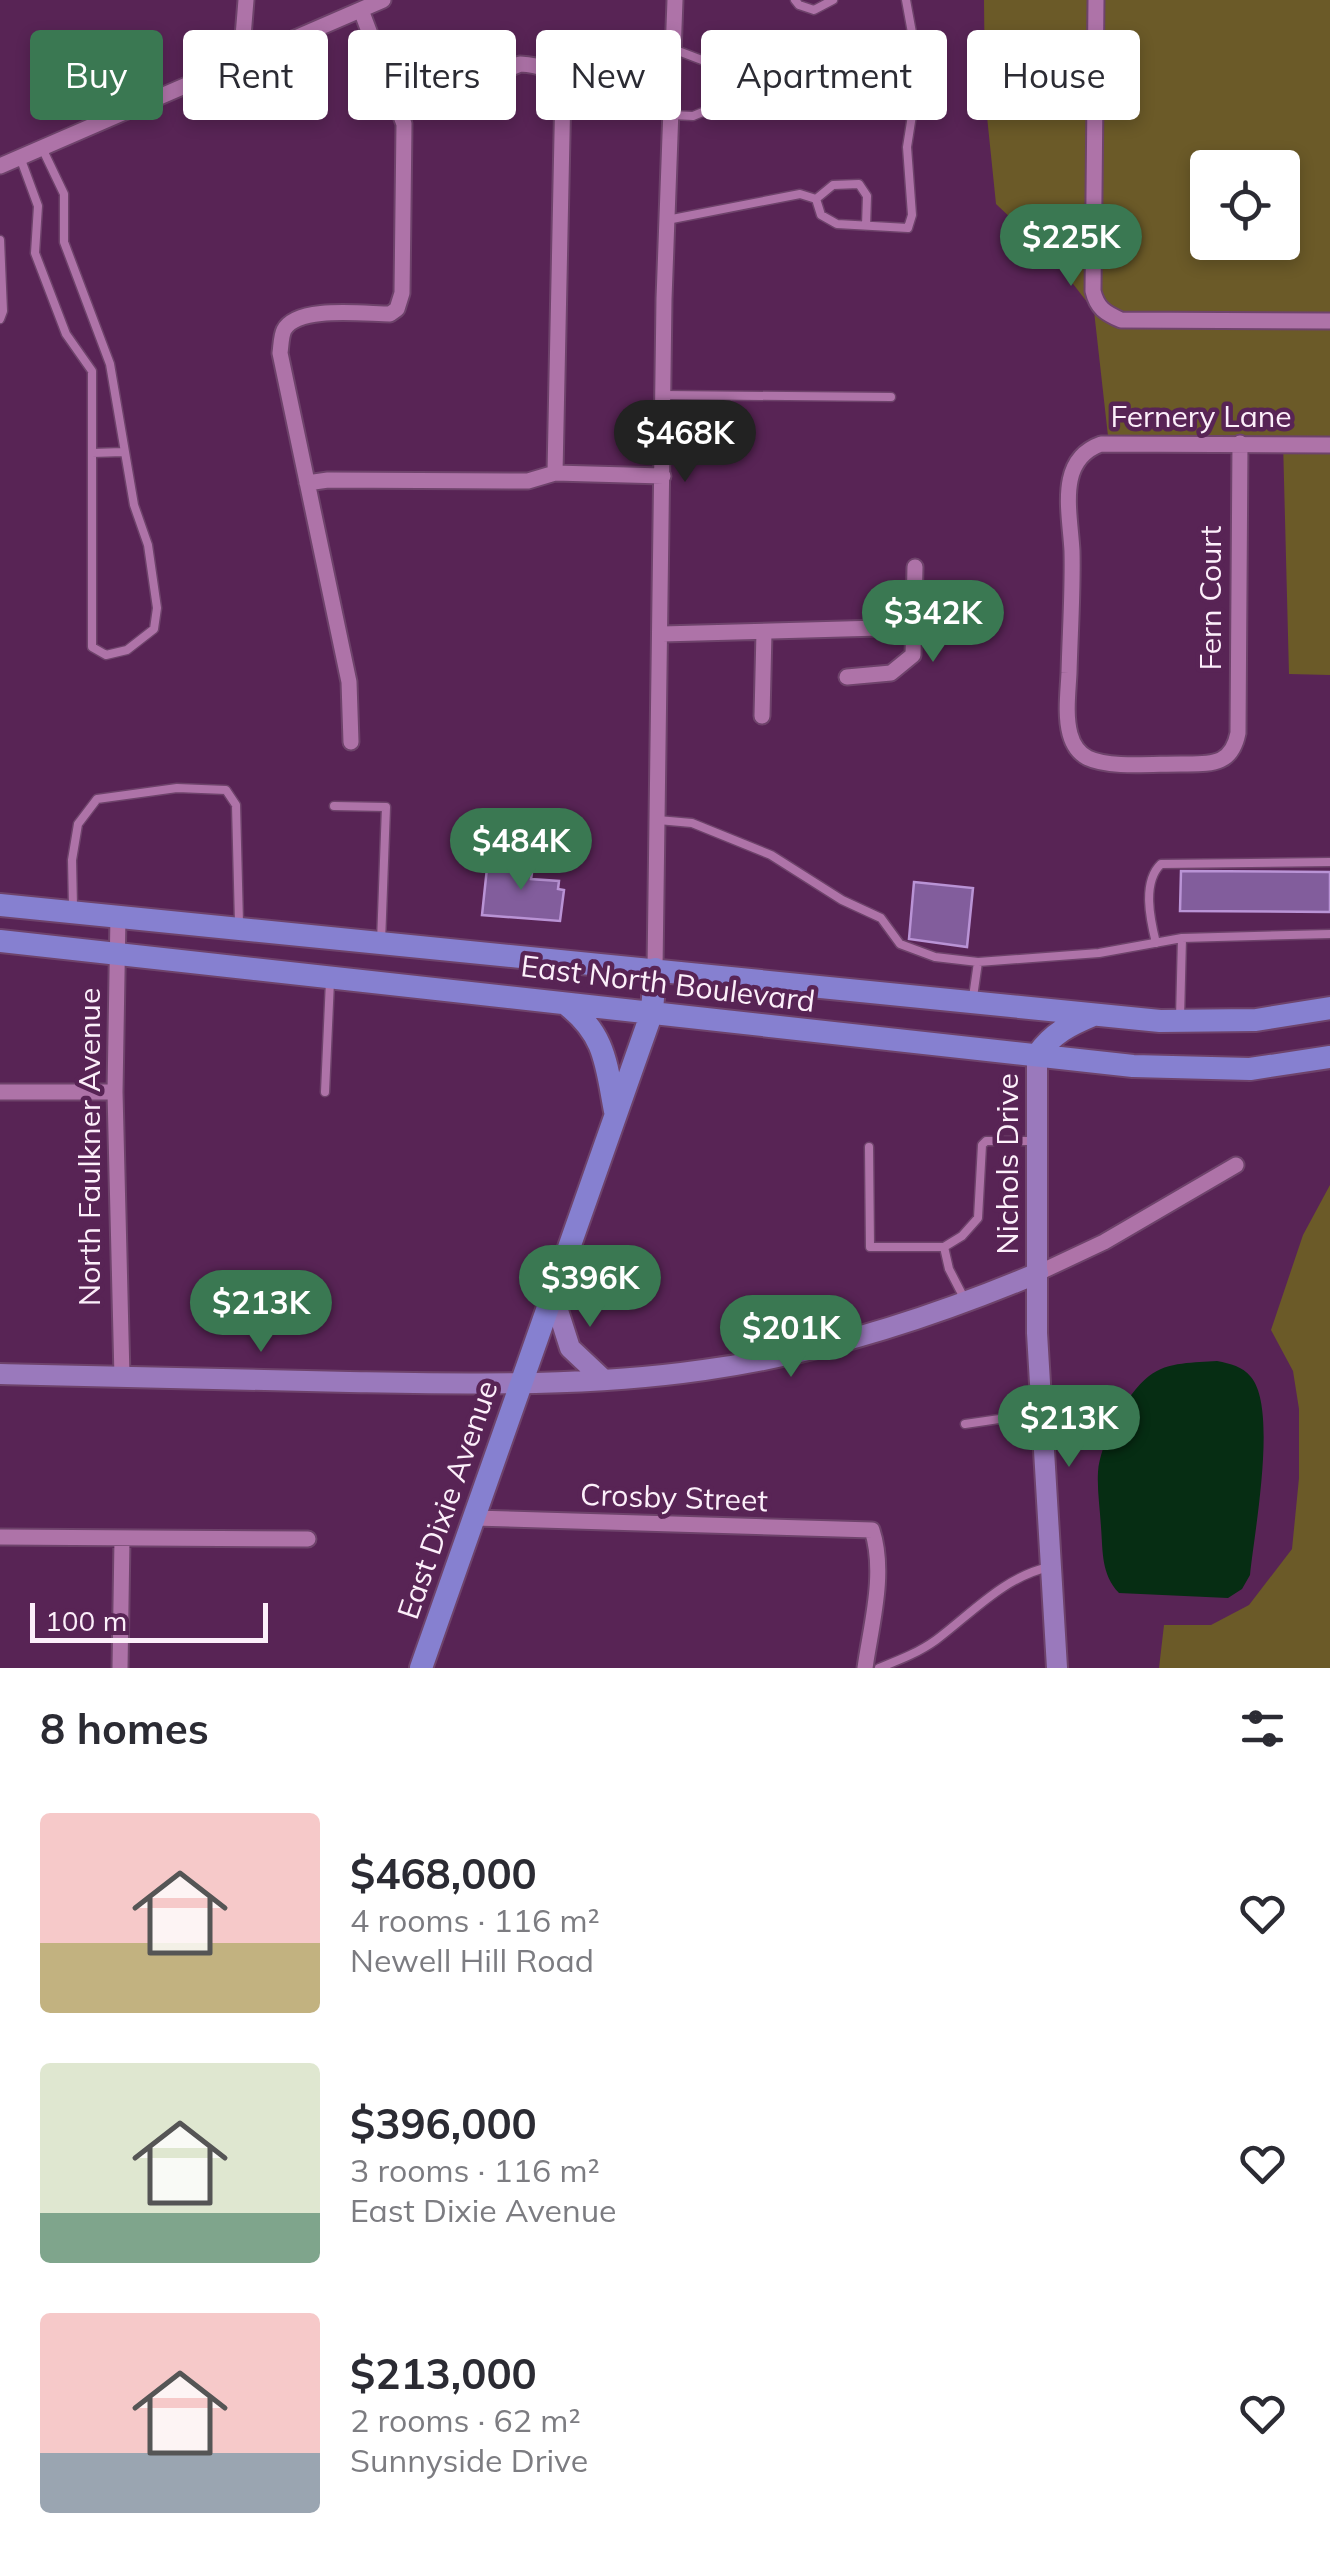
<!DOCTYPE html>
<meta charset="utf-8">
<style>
:root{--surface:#fff;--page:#f2f2f3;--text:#2b2b33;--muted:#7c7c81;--accent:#3a7852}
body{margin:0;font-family:Mulish,sans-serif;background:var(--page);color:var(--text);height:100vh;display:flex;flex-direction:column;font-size:38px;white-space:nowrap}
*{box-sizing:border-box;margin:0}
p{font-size:32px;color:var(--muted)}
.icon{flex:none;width:55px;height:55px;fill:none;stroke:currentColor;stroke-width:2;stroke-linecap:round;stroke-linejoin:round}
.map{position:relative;height:1668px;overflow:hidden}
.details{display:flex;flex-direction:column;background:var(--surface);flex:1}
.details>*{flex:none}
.hud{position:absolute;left:30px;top:30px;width:1270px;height:90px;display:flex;gap:20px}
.controls{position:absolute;left:1190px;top:150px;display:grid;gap:20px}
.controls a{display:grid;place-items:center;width:110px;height:110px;border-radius:10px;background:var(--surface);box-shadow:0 5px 15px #0003;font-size:50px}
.scale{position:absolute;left:30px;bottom:25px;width:238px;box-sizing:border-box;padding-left:10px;border:5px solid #fceffa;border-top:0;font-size:28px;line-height:35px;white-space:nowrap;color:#fceffa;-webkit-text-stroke:8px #582455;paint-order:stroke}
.price{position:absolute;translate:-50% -85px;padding:0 22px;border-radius:35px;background:var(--accent);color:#fff;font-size:32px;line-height:65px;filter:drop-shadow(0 2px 5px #0008)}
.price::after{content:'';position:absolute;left:50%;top:60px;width:30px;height:22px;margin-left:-15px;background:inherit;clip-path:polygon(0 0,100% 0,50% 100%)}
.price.selected{background:#222;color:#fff}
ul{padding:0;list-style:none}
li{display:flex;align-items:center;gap:30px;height:250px;padding:0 40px}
li span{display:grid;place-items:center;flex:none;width:280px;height:200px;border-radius:10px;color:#555}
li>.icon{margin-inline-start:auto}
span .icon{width:120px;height:120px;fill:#fffc;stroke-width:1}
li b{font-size:42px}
h2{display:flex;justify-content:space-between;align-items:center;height:120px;padding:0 40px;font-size:42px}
.chip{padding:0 35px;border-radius:10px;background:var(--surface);box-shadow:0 5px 15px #0003;font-size:35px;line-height:90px}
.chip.selected{background:var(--accent);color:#fff}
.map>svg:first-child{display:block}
</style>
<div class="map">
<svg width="1330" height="1668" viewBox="0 0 1330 1668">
<rect width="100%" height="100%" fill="#582455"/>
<path fill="#6b5a28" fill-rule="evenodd" d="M984 0H1330V675L1289 674 1283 441 1108 436 1094 311 1053 258 996 204 985 97ZM1208 168H1282V242H1208Z
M1330 1185V1668H1159L1164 1625H1211L1249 1605 1292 1549 1299 1478V1409L1293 1371 1271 1330 1303 1235Z"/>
<path fill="#062d13" d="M1217 1361C1231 1364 1242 1366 1251 1377 1278 1409 1254 1533 1250 1575L1242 1589 1228 1598 1119 1593C1101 1574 1103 1552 1101 1527 1100 1509 1097 1490 1098 1472 1100 1443 1126 1394 1149 1376 1168 1361 1195 1363 1217 1361Z"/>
<path fill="#825d9c" stroke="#b993d5" stroke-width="2.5" d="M503 857 534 861 531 879 559 881 558 889 564 890 560 921 482 915 487 868 501 870Z
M1181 871 1330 872V912L1180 911Z
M914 882 973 888 967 947 909 939Z"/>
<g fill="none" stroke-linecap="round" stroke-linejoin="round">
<defs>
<path id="lane" d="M795 0 799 5 814 10 833 0
M671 115 693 116 715 107V65L673 49
M20 157 38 206 35 253 66 334 92 371V647L106 655 127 650 154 629 157 608 148 545 134 505 110 364 64 242V194L42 148
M816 199 833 185 859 184 867 196 866 226
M667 220 800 194 816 199 821 215 837 224 908 228 912 215 907 147 919 71 906 0
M0 240 3 311 0 319
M663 395 891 397
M92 453 123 452
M334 806 386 807 381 942
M658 820 692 823 771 855 842 900 881 918 900 944 935 957 978 962
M73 907 72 860 78 824 97 799 177 788 226 790 236 805 239 923
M1182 938 1330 934
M1156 943C1150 919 1142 882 1161 864L1330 862
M973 997 978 962 1099 953 1182 938 1180 1018
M325 1092 330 981
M869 1147 870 1247H944
M964 1298 949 1269 944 1247 962 1236 978 1218 982 1145 986 1141H1037
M965 1424 1041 1413
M879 1668C899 1660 918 1653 936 1640 972 1613 1004 1577 1049 1567"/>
<path id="street" d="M1096 0 1093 291C1097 308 1105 313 1121 320L1330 321
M241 61 246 0
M402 114 520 64C541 65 551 69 563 87L555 473
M0 166 383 0
M1240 443 1238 733C1232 763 1215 764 1187 764 1160 763 1111 769 1088 758 1078 753 1073 745 1070 734 1065 715 1068 693 1069 673 1070 633 1073 591 1072 551 1070 512 1056 460 1101 444L1330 445
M307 483 328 480 528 481 555 473 663 476
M662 634 916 627
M847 677 891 673 913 655 915 567
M762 716 764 632
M351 742 349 682 280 353C281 346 281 336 284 330 297 305 365 314 390 314L397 309 402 293 404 124 361 10
M118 916 115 1092 122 1377
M655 969 664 299 675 0
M0 1092H115
M1038 1273 1104 1242 1236 1165
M474 1518 872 1530C886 1573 871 1625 865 1668
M0 1537 308 1539
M120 1668 122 1539"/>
<path id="secondary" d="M1037 1055V1333L1057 1668
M553 1295 570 1348 604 1380
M0 1374C116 1377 232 1379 349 1382 468 1384 586 1387 704 1370 820 1354 931 1318 1038 1273"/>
<path id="primary" d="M0 905 1160 1021 1256 1020 1330 1008
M0 941 1133 1066 1250 1069 1330 1057
M566 1004C606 1035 606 1064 615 1111
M1037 1055C1053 1033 1069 1025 1093 1015
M421 1668 652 1012 655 969"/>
</defs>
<use href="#lane" stroke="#6e436b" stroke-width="11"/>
<use href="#street" stroke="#6e436b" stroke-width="19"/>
<use href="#secondary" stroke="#6e436b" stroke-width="24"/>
<use href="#primary" stroke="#6e436b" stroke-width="26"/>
<use href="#lane" stroke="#ae73a8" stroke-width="8"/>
<use href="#street" stroke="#ae73a8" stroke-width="15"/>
<use href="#secondary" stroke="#9a79bc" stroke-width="20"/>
<use href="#primary" stroke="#8680d0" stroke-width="22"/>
</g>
<g text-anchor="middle" stroke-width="9" stroke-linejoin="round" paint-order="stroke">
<g font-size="30" fill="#fceffa" stroke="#582455">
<text x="1201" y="427">Fernery Lane</text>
<text transform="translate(1211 598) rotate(-90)" y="10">Fern Court</text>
<text transform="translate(668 984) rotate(7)" y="10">East North Boulevard</text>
<text transform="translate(90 1147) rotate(-90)" y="10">North Faulkner Avenue</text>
<text transform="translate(1008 1164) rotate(-90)" y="10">Nichols Drive</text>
<text transform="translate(674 1498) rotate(2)" y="10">Crosby Street</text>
<text transform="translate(448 1500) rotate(-71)" y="10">East Dixie Avenue</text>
</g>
</g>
</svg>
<div class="controls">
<a><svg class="icon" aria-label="locate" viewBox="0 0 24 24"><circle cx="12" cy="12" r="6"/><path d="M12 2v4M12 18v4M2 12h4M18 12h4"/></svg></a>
</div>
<div class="scale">100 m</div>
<b class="price" style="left:1071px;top:289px">$225K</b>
<b class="price selected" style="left:685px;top:485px">$468K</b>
<b class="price" style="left:933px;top:665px">$342K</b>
<b class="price" style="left:521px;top:893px">$484K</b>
<b class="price" style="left:590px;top:1330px">$396K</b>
<b class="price" style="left:261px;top:1355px">$213K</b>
<b class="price" style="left:791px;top:1380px">$201K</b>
<b class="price" style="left:1069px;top:1470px">$213K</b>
<div class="hud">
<a class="chip selected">Buy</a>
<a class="chip">Rent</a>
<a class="chip">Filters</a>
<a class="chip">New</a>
<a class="chip">Apartment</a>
<a class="chip">House</a>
</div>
</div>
<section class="details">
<h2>8 homes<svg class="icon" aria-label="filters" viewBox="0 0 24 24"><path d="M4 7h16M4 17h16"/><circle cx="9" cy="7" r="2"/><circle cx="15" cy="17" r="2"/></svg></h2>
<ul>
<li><span style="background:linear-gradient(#f6c9c9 65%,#c2b280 0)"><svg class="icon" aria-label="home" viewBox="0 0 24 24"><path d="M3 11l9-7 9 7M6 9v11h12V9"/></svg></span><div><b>$468,000</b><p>4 rooms · 116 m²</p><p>Newell Hill Road</p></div><svg class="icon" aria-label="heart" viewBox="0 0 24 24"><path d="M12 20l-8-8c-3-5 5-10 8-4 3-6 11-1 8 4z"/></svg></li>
<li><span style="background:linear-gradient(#dfe7d0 75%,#7fa58c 0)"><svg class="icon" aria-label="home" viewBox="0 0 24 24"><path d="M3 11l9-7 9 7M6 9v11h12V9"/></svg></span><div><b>$396,000</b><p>3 rooms · 116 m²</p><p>East Dixie Avenue</p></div><svg class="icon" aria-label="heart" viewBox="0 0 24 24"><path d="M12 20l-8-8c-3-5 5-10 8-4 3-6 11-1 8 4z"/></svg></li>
<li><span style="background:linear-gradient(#f6c9c9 70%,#9aa5b1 0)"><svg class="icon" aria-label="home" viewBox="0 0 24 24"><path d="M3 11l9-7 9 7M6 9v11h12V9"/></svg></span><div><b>$213,000</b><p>2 rooms · 62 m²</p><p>Sunnyside Drive</p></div><svg class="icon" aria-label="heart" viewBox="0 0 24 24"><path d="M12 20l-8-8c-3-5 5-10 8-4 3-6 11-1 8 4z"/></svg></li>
</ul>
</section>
